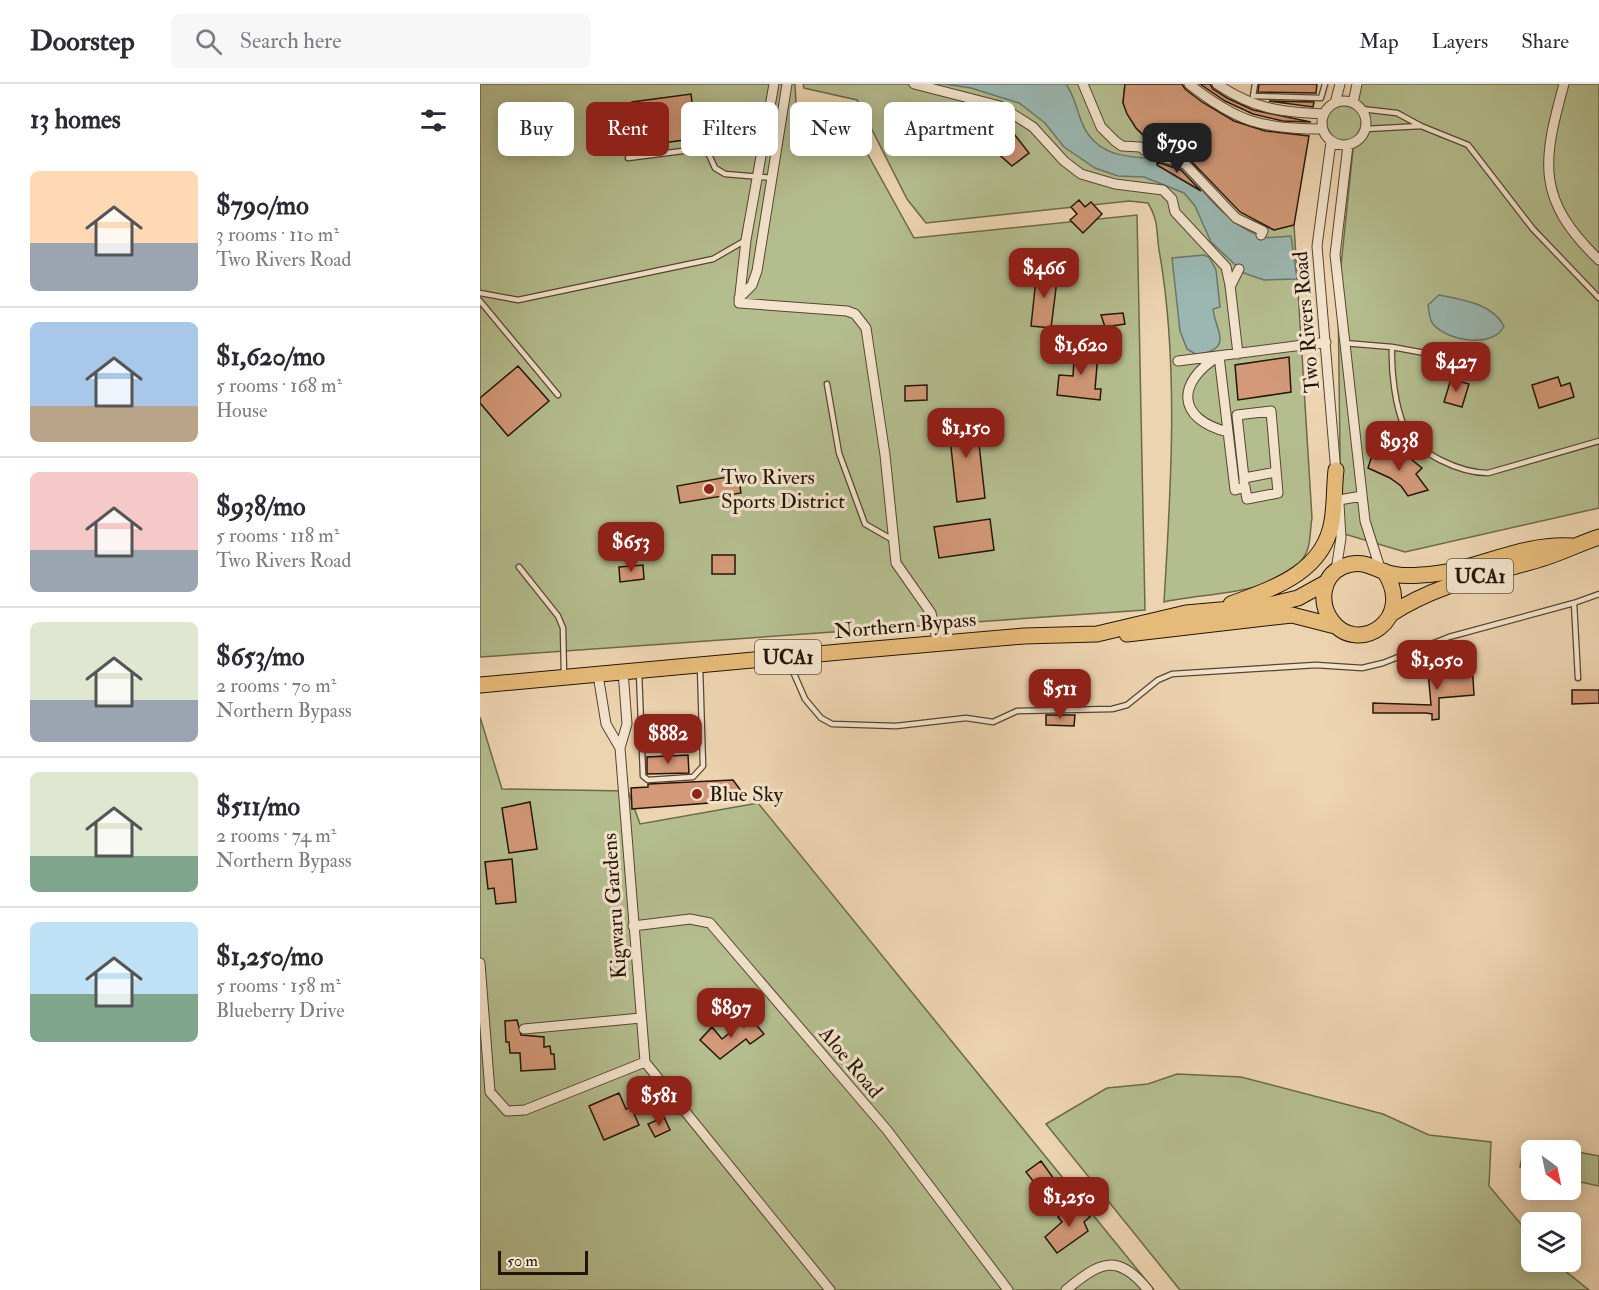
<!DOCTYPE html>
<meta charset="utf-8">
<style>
:root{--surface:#fff;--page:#f7f7f7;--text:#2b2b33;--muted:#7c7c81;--line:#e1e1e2;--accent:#8f2418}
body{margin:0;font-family:"IM FELL Double Pica",serif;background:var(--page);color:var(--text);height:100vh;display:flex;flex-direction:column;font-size:22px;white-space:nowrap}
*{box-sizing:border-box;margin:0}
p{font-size:20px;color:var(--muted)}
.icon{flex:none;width:33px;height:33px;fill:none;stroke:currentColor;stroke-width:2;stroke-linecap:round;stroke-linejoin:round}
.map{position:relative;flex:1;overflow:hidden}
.details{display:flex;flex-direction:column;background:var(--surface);width:480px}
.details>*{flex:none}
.banner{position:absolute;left:18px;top:18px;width:570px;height:54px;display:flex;gap:12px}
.needle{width:39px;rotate:147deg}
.fabs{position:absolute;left:1041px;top:1056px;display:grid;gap:12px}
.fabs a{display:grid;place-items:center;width:60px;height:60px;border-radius:9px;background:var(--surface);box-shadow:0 3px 15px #0003;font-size:30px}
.scale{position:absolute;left:18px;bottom:15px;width:90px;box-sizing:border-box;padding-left:6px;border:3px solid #241507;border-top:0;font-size:16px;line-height:21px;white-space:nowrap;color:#241507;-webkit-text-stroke:4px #f3e3cc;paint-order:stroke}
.price{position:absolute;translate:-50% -51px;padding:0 14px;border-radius:12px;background:var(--accent);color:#fff;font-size:20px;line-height:39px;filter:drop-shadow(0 2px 3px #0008)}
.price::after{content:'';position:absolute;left:50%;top:36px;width:18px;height:14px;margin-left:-9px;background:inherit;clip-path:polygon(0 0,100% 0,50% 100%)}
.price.current{background:#222;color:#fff}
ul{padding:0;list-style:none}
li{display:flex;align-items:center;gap:18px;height:150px;padding:0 30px}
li+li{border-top:2px solid var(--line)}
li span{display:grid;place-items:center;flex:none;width:168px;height:120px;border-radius:9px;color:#555}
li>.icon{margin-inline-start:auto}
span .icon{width:72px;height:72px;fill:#fffc;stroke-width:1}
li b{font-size:26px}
h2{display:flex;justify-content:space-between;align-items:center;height:72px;padding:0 30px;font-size:26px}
.chip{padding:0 21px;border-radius:9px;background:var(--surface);box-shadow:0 3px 15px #0003;font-size:21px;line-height:54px}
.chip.current{background:var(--accent);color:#fff}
header{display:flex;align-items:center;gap:36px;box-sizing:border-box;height:84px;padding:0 30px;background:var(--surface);border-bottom:2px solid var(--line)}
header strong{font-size:28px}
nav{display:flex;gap:33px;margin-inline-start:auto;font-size:21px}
.search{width:420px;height:54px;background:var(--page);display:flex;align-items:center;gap:15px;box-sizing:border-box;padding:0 21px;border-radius:9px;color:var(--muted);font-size:22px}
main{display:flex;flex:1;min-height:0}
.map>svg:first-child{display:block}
</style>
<header>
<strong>Doorstep</strong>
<div class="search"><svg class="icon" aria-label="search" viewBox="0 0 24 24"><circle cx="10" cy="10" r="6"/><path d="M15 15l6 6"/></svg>Search here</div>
<nav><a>Map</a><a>Layers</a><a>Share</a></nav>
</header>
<main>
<section class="details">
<h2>13 homes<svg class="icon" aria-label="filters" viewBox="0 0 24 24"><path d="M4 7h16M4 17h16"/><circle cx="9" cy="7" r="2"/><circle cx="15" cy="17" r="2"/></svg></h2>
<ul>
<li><span style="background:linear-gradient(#ffd9b3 60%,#9aa5b1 0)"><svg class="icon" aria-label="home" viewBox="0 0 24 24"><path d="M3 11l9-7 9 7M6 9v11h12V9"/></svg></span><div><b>$790/mo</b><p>3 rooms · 110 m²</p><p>Two Rivers Road</p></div></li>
<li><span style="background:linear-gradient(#a9c7e8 70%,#b9a48a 0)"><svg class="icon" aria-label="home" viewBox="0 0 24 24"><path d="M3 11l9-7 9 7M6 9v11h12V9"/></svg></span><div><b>$1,620/mo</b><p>5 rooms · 168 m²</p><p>House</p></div></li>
<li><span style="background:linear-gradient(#f6c9c9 65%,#9aa5b1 0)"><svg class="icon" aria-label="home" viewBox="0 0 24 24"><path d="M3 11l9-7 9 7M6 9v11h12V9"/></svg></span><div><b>$938/mo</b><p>5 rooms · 118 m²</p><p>Two Rivers Road</p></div></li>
<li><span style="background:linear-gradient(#dfe7d0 65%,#9aa5b1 0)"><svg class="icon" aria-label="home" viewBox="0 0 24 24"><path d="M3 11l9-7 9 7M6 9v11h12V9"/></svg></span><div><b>$653/mo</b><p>2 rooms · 70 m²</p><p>Northern Bypass</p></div></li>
<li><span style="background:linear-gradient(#dfe7d0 70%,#7fa58c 0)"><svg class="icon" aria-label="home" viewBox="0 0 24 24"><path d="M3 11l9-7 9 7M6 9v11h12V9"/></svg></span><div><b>$511/mo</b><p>2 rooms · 74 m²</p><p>Northern Bypass</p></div></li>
<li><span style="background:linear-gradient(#bfe0f5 60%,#7fa58c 0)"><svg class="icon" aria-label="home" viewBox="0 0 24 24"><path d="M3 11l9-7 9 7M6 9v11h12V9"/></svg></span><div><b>$1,250/mo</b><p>5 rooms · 158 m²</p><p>Blueberry Drive</p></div></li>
</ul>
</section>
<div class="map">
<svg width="1119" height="1206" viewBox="0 0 1119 1206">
<rect width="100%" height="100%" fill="#edd4b0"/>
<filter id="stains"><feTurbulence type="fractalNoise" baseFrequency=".00333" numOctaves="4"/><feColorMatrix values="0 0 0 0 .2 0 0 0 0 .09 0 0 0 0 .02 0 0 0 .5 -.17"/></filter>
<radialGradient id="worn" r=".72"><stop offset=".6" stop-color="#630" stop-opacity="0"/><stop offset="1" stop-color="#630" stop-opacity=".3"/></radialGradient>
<path fill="#b4bd8e" stroke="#6c694a" stroke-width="1.5" d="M0 0H315L316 20 366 31 434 154 657 131 665 526 0 573Z
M323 0H645L643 19 656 44 666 55 712 78 730 103 757 130 794 146 814 141 832 434C830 444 831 458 827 467 808 512 725 508 684 518 691 405 699 277 679 166 676 146 679 138 668 119L649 117 446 139 427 115 377 16 324 4Z
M880 0H1119V424L925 468 861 449 858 210 874 56C832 69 841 4 877 26Z
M0 633 22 705 148 707 160 740 278 719 674 1206H0Z
M697 990 761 993 903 1030 949 1051 1011 1058 1009 1102 1051 1152 1052 1178H1074L1109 1206H700L566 1040 627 1004 668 1000Z
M1045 1058 1119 1072V1102L1091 1096 1090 1066H1052L1051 1086 1040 1083Z"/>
<path fill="#9ab7b1" stroke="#6b766d" stroke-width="1.5" d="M464 0H586C599 18 597 41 614 57 638 80 668 69 696 80 708 85 715 96 722 106 738 125 759 146 784 153 791 155 803 152 811 152L817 195 784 196 764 189 731 158 715 122 704 109 664 93 638 92 615 84 584 63 565 39 539 19 491 4Z
M724 171 729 173 736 186 740 223 733 225C736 249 754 264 717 271L707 265 700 247 692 174Z
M959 211C982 216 1012 219 1024 242 1014 265 967 257 953 240 949 235 949 227 948 221Z"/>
<path fill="#d39978" stroke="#241507" stroke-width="1.5" d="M645 0H702L705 5 722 18 754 37 785 47 829 52 814 141 794 146 760 128 709 75 677 64 656 44 647 30 643 19Z
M720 0H730L733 5 747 14 773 26 831 38 803 37 773 30 745 17Z
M779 0H837L836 9 778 8Z
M211 10 213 26 232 24 236 52 135 65 131 36 154 34 152 18Z
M789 17 834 18 833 23Z
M519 31 549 69 532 82 505 58Z
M677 78 701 86 721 107 677 81Z
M599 116 605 123 611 118 622 130 603 149 590 136 597 130 591 123Z
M557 186 578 188 571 244 551 242Z
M643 229 645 240 625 243 621 231Z
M595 260H607V269L618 270 615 305H621L620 316 577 311 579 291 593 292Z
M809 273 811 308 758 316 755 281Z
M38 282 69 317 28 352 0 319V314Z
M1078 293 1081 302 1090 299 1094 313 1059 324 1052 301Z
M971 295 989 300 982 323 964 318Z
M447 301V316L425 317V302Z
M496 333 505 414 477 418 468 336Z
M894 365 922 378 927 372 942 384 936 390 948 406 928 412 921 402 910 394 888 384Z
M258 391 261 409 200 419 197 402Z
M510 435 514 466 459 474 454 443Z
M232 471H255V490H232Z
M163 481 164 495 140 498 139 483Z
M992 578 994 611 959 614V635L952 636V630L946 629H893V619L951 621 948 587Z
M1092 606H1119V619L1092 620Z
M566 631H595L594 642 566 641Z
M208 671 209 689 167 690V673Z
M253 696 268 716 152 725 151 704 168 703V700Z
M50 718 57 765 29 769 22 724Z
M32 775 36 818 16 820 14 804 8 805 5 778Z
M37 936 41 951 64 953V963L70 962 71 970H74L75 985 41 987 40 969H30L29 958H26L25 937Z
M272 936 284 950 270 960 266 955 240 975 220 956 232 943 242 955 261 940 264 943Z
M139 1009 146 1025 151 1023 159 1041 124 1056 109 1022Z
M184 1033 190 1046 175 1053 168 1040Z
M561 1077 574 1095 560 1106 546 1088Z
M598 1117 610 1133 604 1138 608 1147 577 1169 565 1153 582 1138 578 1133Z"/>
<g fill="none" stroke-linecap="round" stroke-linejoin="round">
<defs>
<path id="lane" d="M775 0 773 12 841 14 845 0
M881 25 917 29 941 42 988 61 1053 145 1119 214
M886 45 941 42
M148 74 226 64 235 84 245 90 293 94
M0 209 38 216 233 175 266 156
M0 217 78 311
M864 259 912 263 983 276
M912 263C911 286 915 323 925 344 937 370 981 389 1008 389L1119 357
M347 300 359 369 385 440 413 456
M39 483 78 532 83 544 84 591
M1094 519 1098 594
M308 576 325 615 341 634 352 640 416 642 486 634 513 638 537 627 632 625 647 621 678 596 692 590 836 581 882 584 903 579 969 553 1094 519 1119 510
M159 588 163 692 168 696 213 693 223 682 220 583"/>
<path id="street" d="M294 0 266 156 259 219 367 227 375 230 386 244 405 371 416 479 451 529 458 560
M434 0 520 22 553 43 584 77 601 90 635 100 683 106 692 115 695 128 746 183 750 201 758 270
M603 0 621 43 635 57 642 62 660 63 669 69 705 80 756 134 783 147 781 151
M709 0C757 38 782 45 842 45
M737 0C774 25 800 28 844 30
M1084 0C1062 79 1056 115 1119 176
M842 39a22 22 0 1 1 44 0a22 22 0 1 1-44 0Z
M855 19 860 0
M873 19 877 0
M851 58 837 162 856 389
M868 61 855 171 885 437 900 484
M750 203 759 185
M259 214 272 201 277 187 307 0
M698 277 846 258
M748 348C696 335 696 298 739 272L755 406 765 403 767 415 798 409 791 327 757 331 764 394
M764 398V394L796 388
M859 416 882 412
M856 486 861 454 859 420
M118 591 126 640 140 664 165 978
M140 664 147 640 143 587
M153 842 210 835 230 839 407 1046 528 1206
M0 879 10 1008 27 1027 45 1026 165 978
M44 945 161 934
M165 978 350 1206
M586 1206C620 1178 637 1168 668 1206"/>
<path id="primary" d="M904 487C937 536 877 572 852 537 839 520 841 493 862 483 879 475 890 482 905 488 916 492 930 492 941 491 992 489 1040 458 1092 462
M751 520C794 504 844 488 852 437 855 420 854 403 856 386
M911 530C959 498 1014 490 1067 473 1085 467 1101 459 1119 453
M647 550 812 531 855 542
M0 601 371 567 544 552 617 550 706 529 785 522 818 514 847 498"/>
</defs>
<use href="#lane" stroke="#564531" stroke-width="7"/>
<use href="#street" stroke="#564531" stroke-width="11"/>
<use href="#primary" stroke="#241507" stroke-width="17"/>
<use href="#lane" stroke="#f3e3cc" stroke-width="4.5"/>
<use href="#street" stroke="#f3e3cc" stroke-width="9"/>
<use href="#primary" stroke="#e6ba78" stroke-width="15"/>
</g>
<g fill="#8f2418" stroke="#f3e3cc" stroke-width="2">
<circle cx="229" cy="405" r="6"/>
<circle cx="217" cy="710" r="6"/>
</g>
<g text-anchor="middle" stroke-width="6" stroke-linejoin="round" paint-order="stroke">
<g fill="#f3e3cc" stroke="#625342" stroke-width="1.5">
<rect x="967" y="475" width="66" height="34" rx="4.5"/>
<rect x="275" y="556" width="66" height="34" rx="4.5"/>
</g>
<g font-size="20" font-weight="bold" fill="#241507">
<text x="1000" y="499">UCA1</text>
<text x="308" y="580">UCA1</text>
</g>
<g font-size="21" fill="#241507" stroke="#f3e3cc">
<text transform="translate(826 238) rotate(-95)" y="7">Two Rivers Road</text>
<text transform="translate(425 541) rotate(-5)" y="7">Northern Bypass</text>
<text transform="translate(134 822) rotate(-94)" y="7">Kigwaru Gardens</text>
<text transform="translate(371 978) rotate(50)" y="7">Aloe Road</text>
</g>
<g font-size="21" fill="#241507" stroke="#f3e3cc" text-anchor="start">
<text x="241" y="400">Two Rivers<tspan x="241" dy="24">Sports District</tspan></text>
<text x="229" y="717">Blue Sky</text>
</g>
</g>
<rect width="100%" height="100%" filter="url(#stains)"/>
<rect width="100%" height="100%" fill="url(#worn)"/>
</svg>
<div class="fabs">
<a><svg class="needle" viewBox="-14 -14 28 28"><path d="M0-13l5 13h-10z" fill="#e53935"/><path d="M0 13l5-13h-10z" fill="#7c7c81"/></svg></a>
<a><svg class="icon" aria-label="layers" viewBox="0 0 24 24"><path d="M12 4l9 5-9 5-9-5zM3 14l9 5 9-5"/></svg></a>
</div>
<div class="scale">50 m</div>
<b class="price current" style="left:697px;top:90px">$790</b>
<b class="price" style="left:564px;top:215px">$466</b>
<b class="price" style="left:601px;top:292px">$1,620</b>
<b class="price" style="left:976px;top:309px">$427</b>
<b class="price" style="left:486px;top:375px">$1,150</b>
<b class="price" style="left:919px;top:388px">$938</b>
<b class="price" style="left:151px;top:489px">$653</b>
<b class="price" style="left:957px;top:607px">$1,050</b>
<b class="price" style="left:580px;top:636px">$511</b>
<b class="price" style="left:188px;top:681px">$882</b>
<b class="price" style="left:251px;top:955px">$897</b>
<b class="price" style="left:179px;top:1043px">$581</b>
<b class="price" style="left:589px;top:1144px">$1,250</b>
<div class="banner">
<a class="chip">Buy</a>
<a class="chip current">Rent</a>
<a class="chip">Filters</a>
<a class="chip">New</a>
<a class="chip">Apartment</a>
</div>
</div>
</main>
